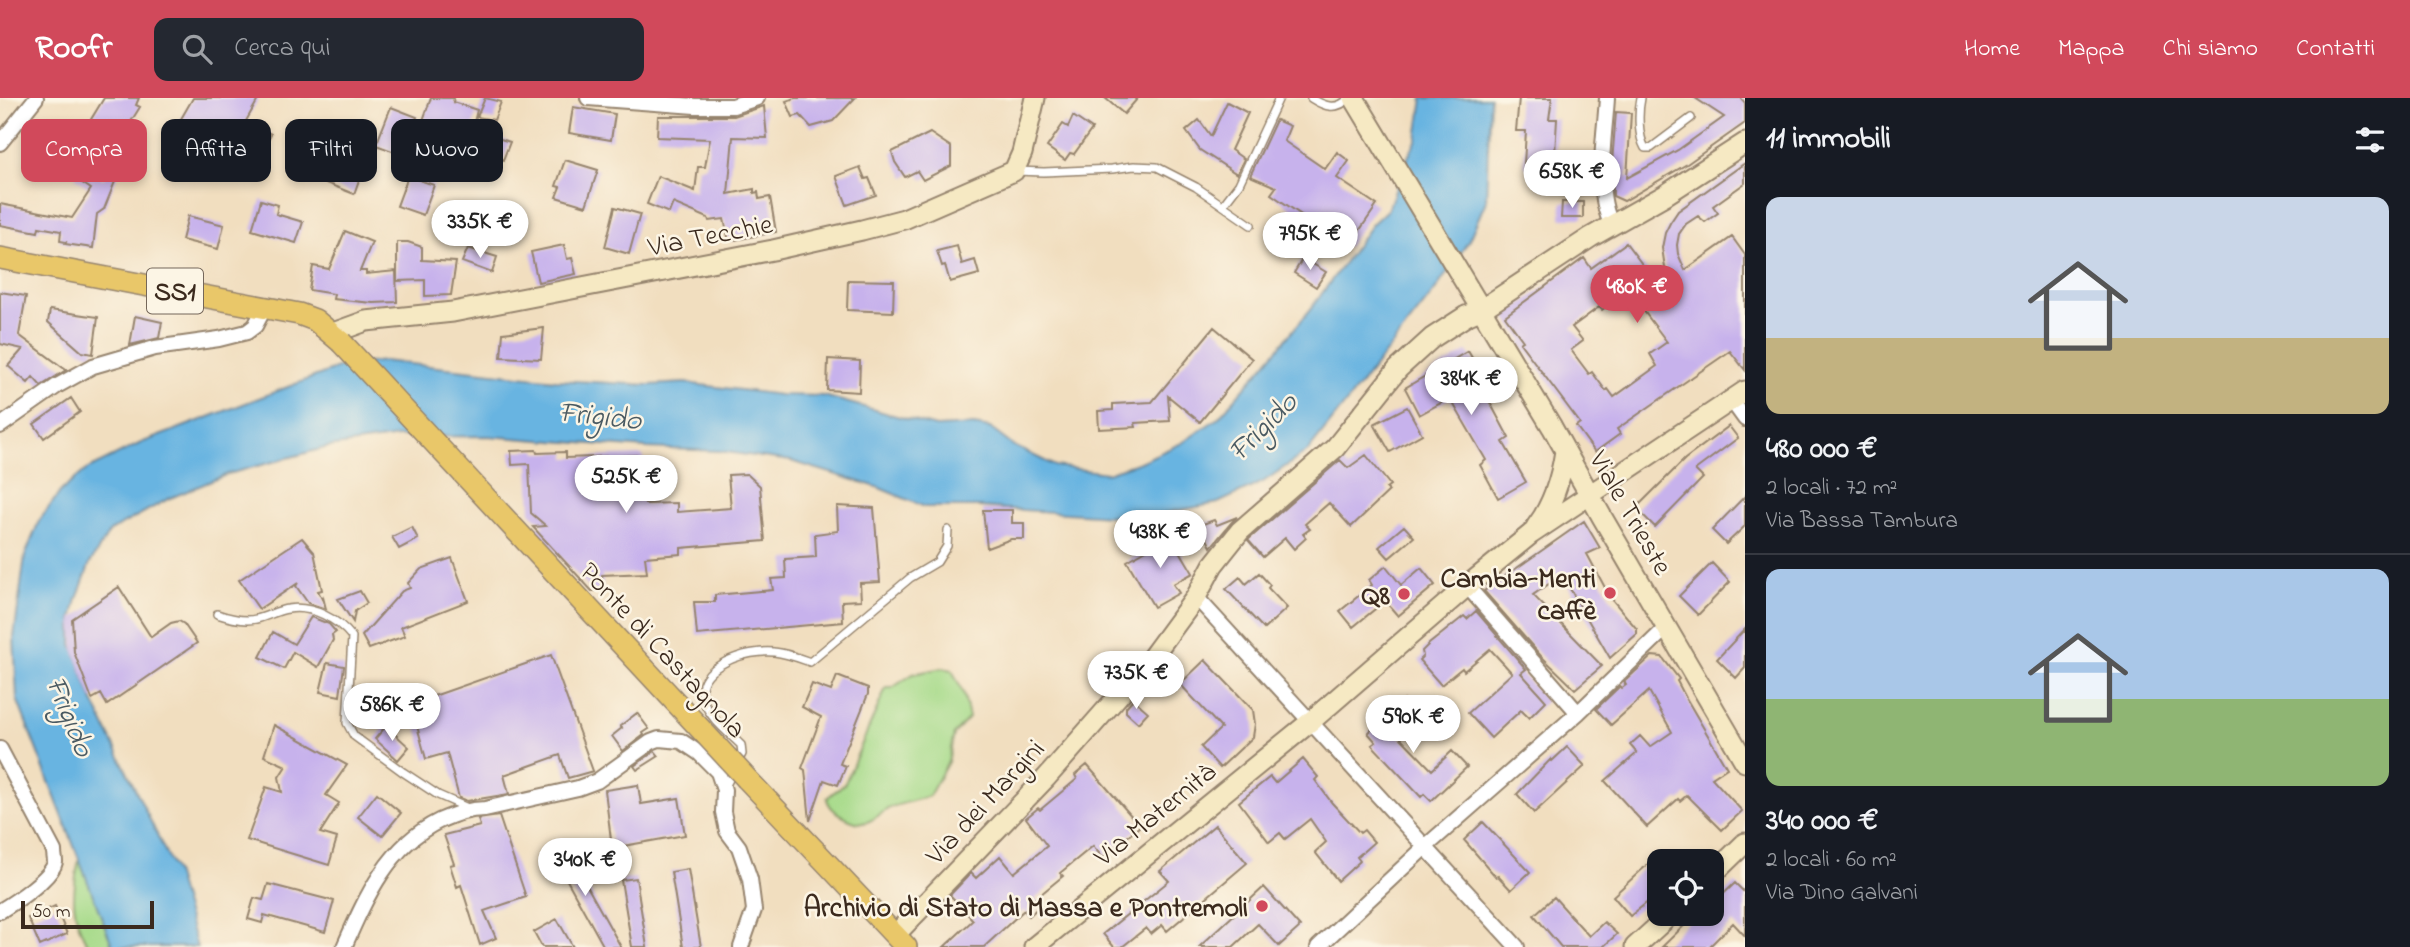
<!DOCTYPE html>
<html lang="it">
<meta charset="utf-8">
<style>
:root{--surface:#171b24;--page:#242831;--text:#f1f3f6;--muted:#9ea1a6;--line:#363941;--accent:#d1495b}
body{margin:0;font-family:"Indie Flower",sans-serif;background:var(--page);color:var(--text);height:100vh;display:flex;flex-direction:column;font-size:26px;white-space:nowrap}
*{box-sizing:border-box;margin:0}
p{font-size:23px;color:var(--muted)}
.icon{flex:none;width:38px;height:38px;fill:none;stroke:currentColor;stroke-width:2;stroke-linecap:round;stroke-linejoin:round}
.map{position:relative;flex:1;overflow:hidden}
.details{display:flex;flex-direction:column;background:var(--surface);width:665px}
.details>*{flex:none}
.guide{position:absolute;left:21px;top:21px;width:665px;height:63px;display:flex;gap:14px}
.buttons{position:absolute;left:1647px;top:751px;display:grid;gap:14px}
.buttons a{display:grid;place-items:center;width:77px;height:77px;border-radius:14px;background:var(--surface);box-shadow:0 4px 10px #0003;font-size:35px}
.scale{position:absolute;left:21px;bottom:18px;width:133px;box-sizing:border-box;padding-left:7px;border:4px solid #3b2a1e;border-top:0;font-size:19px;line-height:24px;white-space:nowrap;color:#3b2a1e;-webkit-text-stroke:5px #fcf5e5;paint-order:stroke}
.price{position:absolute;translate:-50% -60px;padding:0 16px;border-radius:24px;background:#fff;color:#222;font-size:23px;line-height:46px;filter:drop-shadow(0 2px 4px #0008)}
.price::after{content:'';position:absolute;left:50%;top:42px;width:21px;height:16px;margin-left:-10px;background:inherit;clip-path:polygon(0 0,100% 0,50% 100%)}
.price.on{background:var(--accent);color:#fff}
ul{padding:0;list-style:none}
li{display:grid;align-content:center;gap:14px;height:371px;padding:0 21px}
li+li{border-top:2px solid var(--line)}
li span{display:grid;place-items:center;height:217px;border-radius:14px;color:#555}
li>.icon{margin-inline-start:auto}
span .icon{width:126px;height:126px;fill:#fffc;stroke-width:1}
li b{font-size:30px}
h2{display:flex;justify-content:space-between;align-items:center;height:84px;padding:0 21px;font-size:30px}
.pill{padding:0 24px;border-radius:14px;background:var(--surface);box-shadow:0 4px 10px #0003;font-size:24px;line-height:63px}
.pill.on{background:var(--accent);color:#fff}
header{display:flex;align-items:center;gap:42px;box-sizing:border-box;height:98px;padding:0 35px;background:var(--accent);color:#fff}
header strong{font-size:33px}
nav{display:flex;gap:38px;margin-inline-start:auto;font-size:24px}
.search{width:490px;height:63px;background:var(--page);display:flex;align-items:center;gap:18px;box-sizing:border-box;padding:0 24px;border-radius:14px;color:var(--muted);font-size:26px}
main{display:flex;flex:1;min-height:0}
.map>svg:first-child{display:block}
</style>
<header>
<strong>Roofr</strong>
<div class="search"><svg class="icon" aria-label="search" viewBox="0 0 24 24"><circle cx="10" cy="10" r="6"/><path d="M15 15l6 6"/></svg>Cerca qui</div>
<nav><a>Home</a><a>Mappa</a><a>Chi siamo</a><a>Contatti</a></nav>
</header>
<main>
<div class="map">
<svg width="1745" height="849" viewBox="0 0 1745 849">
<rect width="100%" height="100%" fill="#fcf5e5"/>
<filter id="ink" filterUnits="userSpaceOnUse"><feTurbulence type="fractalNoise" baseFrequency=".0143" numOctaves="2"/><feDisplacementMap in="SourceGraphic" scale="14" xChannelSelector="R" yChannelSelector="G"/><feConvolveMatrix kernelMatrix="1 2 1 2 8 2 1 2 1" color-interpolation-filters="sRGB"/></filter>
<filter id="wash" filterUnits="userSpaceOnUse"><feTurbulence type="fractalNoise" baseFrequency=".00686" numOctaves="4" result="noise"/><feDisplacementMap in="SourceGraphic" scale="28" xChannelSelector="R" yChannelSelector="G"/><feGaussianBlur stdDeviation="1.57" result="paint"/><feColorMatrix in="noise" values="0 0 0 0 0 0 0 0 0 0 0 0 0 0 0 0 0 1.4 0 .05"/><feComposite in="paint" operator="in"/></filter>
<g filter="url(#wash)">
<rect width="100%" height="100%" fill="#f1debf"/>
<path fill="#a6da89" stroke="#708254" stroke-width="2" d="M942 570 952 572 964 597 969 620 954 636 948 664 929 698C917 702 904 705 891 709 883 713 876 721 867 724 855 728 828 713 827 700L845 685 886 590H892L913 576Z
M79 761 113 849H89C70 817 72 796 79 761Z"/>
<path fill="#67b4e1" stroke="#516f80" stroke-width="2" d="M1423 0H1490L1486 103 1468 144 1434 194 1308 353 1263 384 1218 405 1139 420 980 409H925L877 389 791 363 719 353 646 350 487 338 398 339 328 349 228 376 168 401 110 433 90 465 77 501 72 521V546L92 601 175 774 197 849H113L17 601 14 539 25 458 39 423 61 393 86 372 141 345 340 269 383 263 556 282 649 287 685 285 780 297 824 298 936 329 974 327 990 330 1012 347 1055 368 1107 375 1140 364 1182 345 1218 320 1261 271 1310 212 1372 126 1388 111 1407 61 1417 41Z"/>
<g id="blocks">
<path fill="#c7b2ec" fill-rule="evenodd" d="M104 0H139L136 7 140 9 127 30 119 26 113 36 90 23Z
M193 0H259L246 23 271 36 259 58 207 28 181 74 169 66 178 52 164 44 174 24 178 26Z
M431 0H454L453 4 477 12 472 32 510 44 503 62 483 53 482 56 463 51 466 43 421 28Z
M485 0 501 4 494 22 477 19Z
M795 0H855L833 23 811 29 800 17 793 19 786 3Z
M1105 0H1138L1124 16Z
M1519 0H1552L1549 21H1557L1554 73 1528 72 1524 66 1526 33H1516Z
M1695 0H1741L1745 5V25L1687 66 1624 103 1613 98 1612 65 1616 14 1631 15 1627 80 1678 52 1724 19Z
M1227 4 1248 15 1231 52 1244 61 1237 76 1200 52 1186 33 1199 22 1211 38Z
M764 8 767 40 733 39 728 96 754 91V95L758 94 759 101 770 99 776 134 729 143 724 121 709 123 708 120 673 105 669 115 647 106 658 78 695 93 698 69H705L710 41 657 39 658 18H734Z
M391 9 417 19 403 57 376 47Z
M573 9 615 16 611 42 569 35Z
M1073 18 1092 31 1074 56 1070 55 1065 62 1047 49 1063 26 1068 29Z
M1276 22 1290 28 1284 43 1325 71 1337 54 1349 63 1337 80 1377 107 1348 149 1271 96 1276 89 1250 78Z
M930 35 951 49V68L923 82 917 73 905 79 895 64 892 54Z
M118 58 124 61 104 111 97 116 93 150 65 146 66 144 60 143 61 133 39 129 38 134 0 127V106L72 120 91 91 75 80 85 67 103 81Z
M565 62 598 72 586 108 556 99 560 89 556 88Z
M1745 65V85L1713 108 1718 115 1705 124 1698 118 1686 126 1679 136 1677 147 1678 156 1685 172 1732 139 1745 157V272L1730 253 1617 331 1620 336 1595 354 1576 328 1580 325 1520 245 1523 243 1505 218 1584 160 1591 170 1626 145 1670 203 1662 150 1665 135 1670 125 1678 113ZM1628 192 1667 244 1650 256 1657 268 1614 299 1608 291 1606 293 1592 274 1589 276 1571 252 1583 243 1572 229 1599 209 1602 212Z
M324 68 359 82 354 96 318 82Z
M860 69 865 81 869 80 876 97 847 107 836 78Z
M408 78 434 87 423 117 397 108Z
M261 102 278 107 276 116 303 124 296 145 252 132Z
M1562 104H1583V120H1561Z
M615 109 640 116 629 156 605 149Z
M188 118 224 127 218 151 182 142Z
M345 133 372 144 360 173H366V176L396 173 397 204 373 205 333 201 334 196 309 192 313 168 329 171Z
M397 144H408L422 149V162L456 164 451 197 425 198V182L397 183Z
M564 147 567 161 572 160 576 176 538 184 531 154Z
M957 148 962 166 975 162 979 176 950 184 945 167 942 168 937 153Z
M468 150 497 159 492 175 462 164Z
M1303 160 1326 174 1316 189 1294 175Z
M848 182 894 183 893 214 847 212Z
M0 194 26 198 19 237 66 272 41 288 33 279 28 285 8 268 23 251 0 246Z
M50 212 98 219 93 256 82 254 48 224Z
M135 218 162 224 159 240 130 247Z
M1214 229 1252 261 1200 324 1168 298 1170 323 1135 325 1136 329 1099 331 1098 313 1113 312V306L1152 304Z
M544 230 541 261 501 259 503 235Z
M1468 253 1484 280 1479 284 1509 340 1503 344 1526 384 1498 400 1480 367 1486 362 1450 300 1419 317 1405 290Z
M828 261 860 263 859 294 827 292Z
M71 300 80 314 44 340 34 326Z
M1407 309 1422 336 1390 354 1374 326Z
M1729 328 1738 340 1695 372 1703 380 1655 429 1636 410 1685 361Z
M536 352 537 355 566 354V360L643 357 645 406 677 405V414L731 410 728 377 747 376 760 388 765 443 681 450V456L645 459 647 475 602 477 603 492 592 493 533 429 546 428 531 415 529 366 512 367 511 353Z
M1366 357 1390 387 1386 390 1389 393 1351 429 1329 405 1305 426 1310 431 1303 436 1306 440 1294 451 1285 440 1263 459 1248 442 1340 362 1348 370Z
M1745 398V428L1726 446 1712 432Z
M837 408 874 410 880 484 860 485 861 502 842 503 843 524 697 537 694 504H715V497L773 492 771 481 786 480 785 461 816 459 815 436 838 433Z
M983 412H1012V425H1024V441H1011L987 450Z
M1237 419 1231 425 1211 449 1200 427 1214 422 1217 427Z
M1584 423 1600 450 1587 456 1610 499 1637 531V536L1610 560 1562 477 1533 497 1602 568 1575 591 1541 558 1484 493Z
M1404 428 1414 439 1389 460 1379 449Z
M412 429 418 441 399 451 392 439Z
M1171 438 1193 475 1173 486 1179 495 1154 509 1127 463Z
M302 440 314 454 322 492 318 493 322 501 323 499 326 511 308 505 296 488 298 485 259 511 239 482Z
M452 460 468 503 401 529 405 538 369 551 362 538 402 493 410 490 408 485 421 471Z
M1712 465 1730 484 1698 517 1679 498Z
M1386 468 1401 487 1421 470 1435 487 1398 518 1385 503 1353 529 1340 513 1372 487 1369 482Z
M1259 475 1270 487 1268 490 1287 510 1264 531 1226 491 1240 479 1246 486Z
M119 489 151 539 171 525 179 523 184 526 197 545 107 607 101 596 92 601 74 554 72 521Z
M360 493 367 505 355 513 353 524 338 501Z
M1476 513 1526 571 1521 575 1546 603 1529 620 1521 612 1491 640 1468 615 1512 575 1490 551 1464 573 1462 570 1441 587 1419 562 1423 558 1422 553 1429 546 1464 518 1467 521Z
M311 519 329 526 336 534 332 537 333 542 318 569 293 554 284 571 260 559 273 534 294 546Z
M1745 531V570L1736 580 1717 561Z
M551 557 593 673 568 680 560 657 504 677 509 696 467 703 459 700 447 655 426 661 411 606Z
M1652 558 1662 559 1679 581 1677 583 1686 600 1727 670 1712 680 1742 713 1722 732 1687 697 1680 703 1678 701 1647 729 1605 683 1637 655 1630 647 1640 638 1650 649 1672 634 1649 593 1611 627 1596 611 1620 588 1622 590 1626 587 1624 584Z
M1205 562 1253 612 1255 626 1253 639 1220 670 1201 649 1221 630 1180 586Z
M327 565 344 568 340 598 320 594Z
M837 578 868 590V596L840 666 846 668 838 687 824 682 810 723 805 672 802 670 821 619 802 609 812 586 831 593Z
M1133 601 1148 614 1138 625 1126 614V609Z
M1404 602 1419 619 1399 638 1432 672 1452 653 1467 669 1431 703 1424 696 1421 699 1372 647 1376 644 1368 635Z
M637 615 649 631 643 635 644 637 623 653 612 638 622 630 620 628Z
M274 627 347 667 326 697 339 705 320 735 337 740 329 767 247 742 266 689 282 694 279 679 286 668 264 658Z
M386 628 409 649 398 662 375 641Z
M1567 649 1585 668 1534 715 1517 696 1551 661 1552 663Z
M655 653 659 658 637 672 634 668Z
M1303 661 1318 679 1315 682 1332 705 1360 735 1364 732 1374 744 1357 759 1360 763 1338 783 1315 754 1326 744 1310 721 1285 741 1280 735 1269 744 1239 704 1270 679 1275 685Z
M1087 667 1140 728 1103 760 1093 748 1060 775 1063 778 1035 801 1041 807 1029 818 1024 812 984 849H944L973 822 950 797 971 775 976 780 1000 758 1014 775 1047 748 1026 720 1038 710 1040 712 1077 681 1075 677Z
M638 687 641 706 679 700 685 737 612 750 605 692Z
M377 695 401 715 382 738 358 719Z
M499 718 526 799 484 813 496 840 480 847 461 787 457 789 450 767 454 766 444 737 480 728 478 721Z
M1483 724 1530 774 1511 792 1498 778 1496 779 1464 742Z
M1215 727 1247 765 1167 833 1162 827 1151 836 1146 830 1122 849H1114L1103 836 1169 783 1160 773Z
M565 747 592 797 621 849H604L552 755Z
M1659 756V795L1630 818 1613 798Z
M688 771 701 849H683L671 774Z
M636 780 647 849H632L621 782Z
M1735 785 1745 795V838L1733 825 1709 849H1662L1696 816H1712V807Z
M268 786 334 803 325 834 264 817 262 825 248 821 254 800 263 802Z
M1264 789 1300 829 1279 848 1258 826 1233 849H1199Z
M1554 799 1589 838 1604 824 1617 836 1603 849H1561L1534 817Z
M55 808 67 836 40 848 28 820Z
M557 821 573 849H542L534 834Z"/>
</g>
</g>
<g filter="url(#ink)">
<use href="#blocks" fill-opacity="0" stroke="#96846e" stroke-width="2"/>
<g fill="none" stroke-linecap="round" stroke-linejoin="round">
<defs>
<path id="lane" d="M1311 0C1325 9 1337 13 1349 0
M1641 0C1638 14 1638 38 1645 50H1651L1691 20
M1015 73 1044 74 1112 71 1134 68 1157 69 1196 89 1251 127
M1223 107 1239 86 1279 0
M217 516C229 520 244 524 256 521 267 519 277 512 288 511 312 507 338 521 352 539L347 625 354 638 403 674 438 697 470 711
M724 691 742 656 741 647C728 634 709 620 703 601 693 568 749 551 774 554 786 555 799 560 810 564L910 480 937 464 947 448 948 432"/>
<path id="street" d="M588 0 695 8H733L757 0
M1607 0C1605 37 1594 94 1612 127
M0 45 36 0
M1732 303 1745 321
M0 328 57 288 93 268 155 250 219 241 247 234 255 228 265 209
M1467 488 1578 615
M1196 499 1517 849
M0 651 54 753C54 757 55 761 55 764 52 780 13 805 0 813
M344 849C366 799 388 748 439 723 455 716 468 711 485 711L578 690 597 683 651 644 659 641 681 643 699 655 718 674 724 692 723 714 727 733 739 749 750 781 754 812 741 849
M1318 849 1424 750 1578 615 1666 530"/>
<path id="secondary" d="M1354 0 1552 329 1602 419 1745 664
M333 235 366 223 453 214 773 152 862 132 904 121 1014 73 1022 55 1035 0
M1536 429C1553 407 1561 380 1565 353
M1712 777 1745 745
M895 837 1046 680 1149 563 1196 499 1213 467 1240 433 1335 350 1398 271 1432 240 1466 218 1482 211 1591 139 1665 97 1745 45
M1034 849 1310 624 1467 488 1531 436 1745 293
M1635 849 1671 816"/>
<path id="primary" d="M0 160 299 216 315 222 341 244
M747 681 906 849"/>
</defs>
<use href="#lane" stroke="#96846e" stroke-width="10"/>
<use href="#street" stroke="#96846e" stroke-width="18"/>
<use href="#secondary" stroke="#96846e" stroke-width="23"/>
<use href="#primary" stroke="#96846e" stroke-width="24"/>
<use href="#lane" stroke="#fff" stroke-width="7"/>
<use href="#street" stroke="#fff" stroke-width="14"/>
<use href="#secondary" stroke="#f6e9c3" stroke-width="19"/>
<use href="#primary" stroke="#e9c769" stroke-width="21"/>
<defs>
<path id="primary-bridge" d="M341 244 747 681"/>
</defs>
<use href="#primary-bridge" stroke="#96846e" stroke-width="24" stroke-linecap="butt"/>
<use href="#primary-bridge" stroke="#e9c769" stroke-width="21"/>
</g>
</g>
<g fill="#d1495b" stroke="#fcf5e5" stroke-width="2.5">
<circle cx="1610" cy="495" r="7"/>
<circle cx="1404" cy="496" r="7"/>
<circle cx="1262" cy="808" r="7"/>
</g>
<g text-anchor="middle" stroke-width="5" stroke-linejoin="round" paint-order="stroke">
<rect fill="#fcf5e5" stroke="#75675a" stroke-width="2" x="147" y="170.5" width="56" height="45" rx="5"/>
<g font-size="26" font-weight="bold" fill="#3b2a1e">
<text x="175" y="202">SS1</text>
</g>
<g font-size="28" fill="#3b2a1e" stroke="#fcf5e5">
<text transform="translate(710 136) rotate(-11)" y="10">Via Tecchie</text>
<text transform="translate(1632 414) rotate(60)" y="10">Viale Trieste</text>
<text transform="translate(664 551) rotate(47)" y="10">Ponte di Castagnola</text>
<text transform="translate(984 703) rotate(-47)" y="10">Via dei Margini</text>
<text transform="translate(1154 715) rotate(-39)" y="10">Via Maternità</text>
</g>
<g font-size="28" font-weight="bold" fill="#3b2a1e" stroke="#fcf5e5" text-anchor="end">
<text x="1596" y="489">Cambia-Menti<tspan x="1596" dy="32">caffè</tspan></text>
<text x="1390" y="506">Q8</text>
<text x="1248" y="818">Archivio di Stato di Massa e Pontremoli</text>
</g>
<g font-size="30" font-style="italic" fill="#4a5a62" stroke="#fcf5e5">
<text transform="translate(600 317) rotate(6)" y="10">Frigido</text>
<text transform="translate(1262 328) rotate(-45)" y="10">Frigido</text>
<text transform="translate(71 618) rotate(68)" y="10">Frigido</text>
</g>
</g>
</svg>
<div class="buttons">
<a><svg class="icon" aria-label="locate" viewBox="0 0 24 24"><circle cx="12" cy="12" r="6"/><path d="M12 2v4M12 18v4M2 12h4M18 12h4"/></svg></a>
</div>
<div class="scale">50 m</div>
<b class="price" style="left:1572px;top:112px">658K €</b>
<b class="price" style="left:480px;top:162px">335K €</b>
<b class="price" style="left:1310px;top:174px">795K €</b>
<b class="price on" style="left:1637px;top:227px">480K €</b>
<b class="price" style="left:1471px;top:319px">384K €</b>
<b class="price" style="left:626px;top:417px">525K €</b>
<b class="price" style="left:1160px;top:472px">438K €</b>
<b class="price" style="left:1136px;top:613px">735K €</b>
<b class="price" style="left:392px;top:645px">586K €</b>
<b class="price" style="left:1413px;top:657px">590K €</b>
<b class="price" style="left:585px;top:800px">340K €</b>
<div class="guide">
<a class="pill on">Compra</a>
<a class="pill">Affitta</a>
<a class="pill">Filtri</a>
<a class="pill">Nuovo</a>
</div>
</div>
<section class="details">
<h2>11 immobili<svg class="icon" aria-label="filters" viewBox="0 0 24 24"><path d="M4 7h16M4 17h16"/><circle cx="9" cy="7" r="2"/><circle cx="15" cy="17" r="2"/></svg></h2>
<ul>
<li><span style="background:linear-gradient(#c9d6e8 65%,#c2b280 0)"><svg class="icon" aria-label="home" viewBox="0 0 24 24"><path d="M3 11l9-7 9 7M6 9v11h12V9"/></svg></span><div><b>480 000 €</b><p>2 locali · 72 m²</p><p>Via Bassa Tambura</p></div></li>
<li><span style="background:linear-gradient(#a9c7e8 60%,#8fb573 0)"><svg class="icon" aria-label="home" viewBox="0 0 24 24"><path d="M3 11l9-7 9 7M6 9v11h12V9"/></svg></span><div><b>340 000 €</b><p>2 locali · 60 m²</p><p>Via Dino Galvani</p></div></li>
</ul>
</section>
</main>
